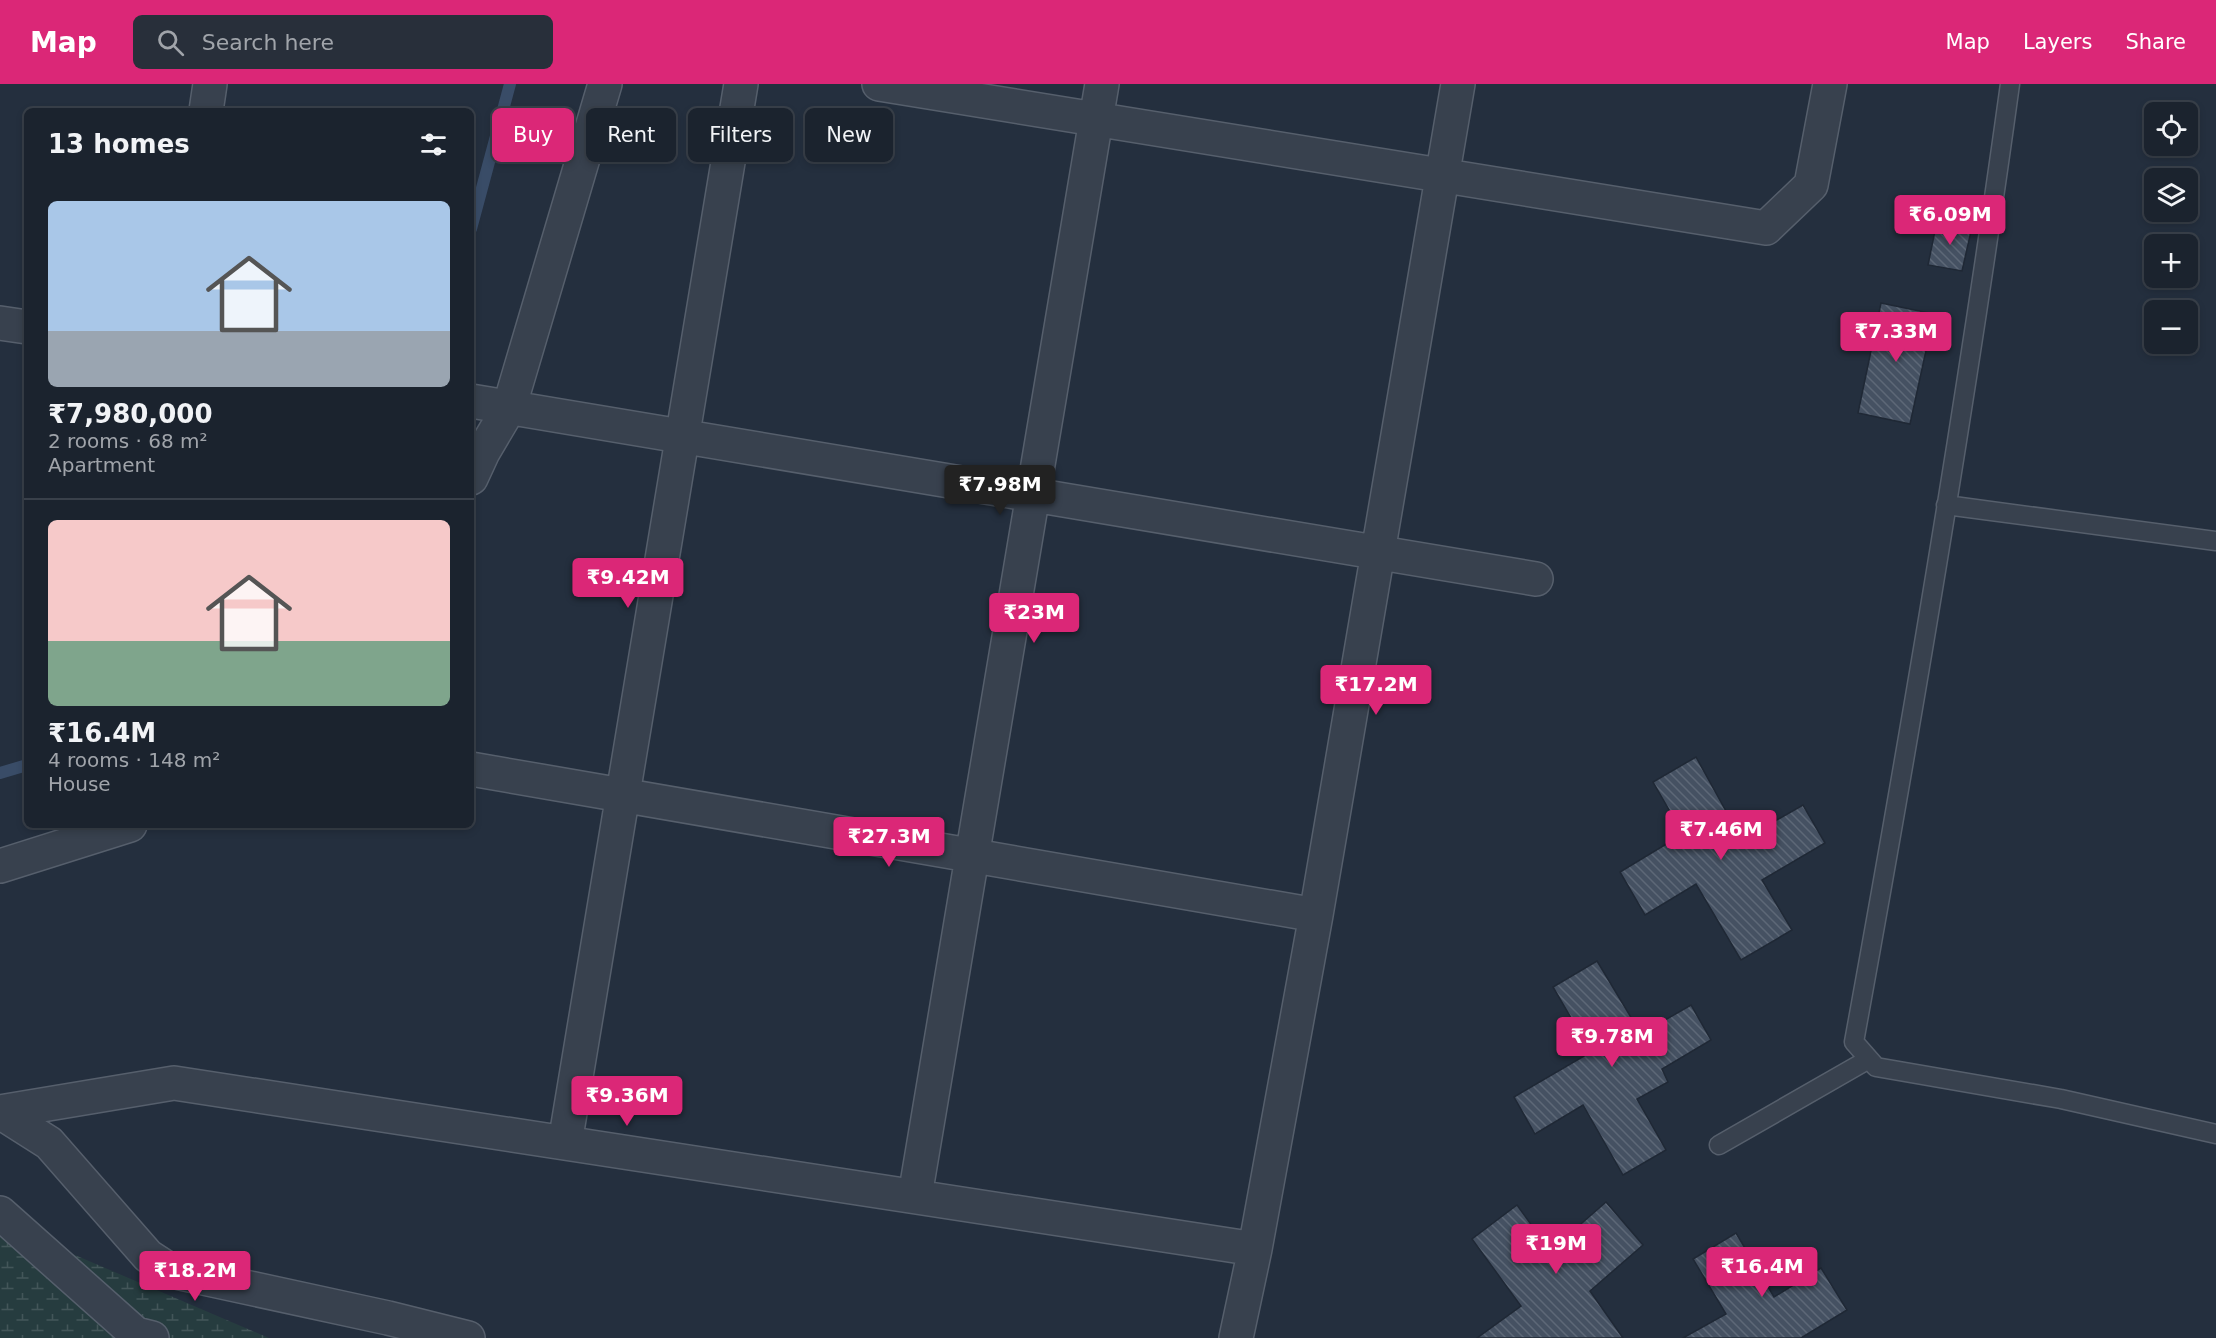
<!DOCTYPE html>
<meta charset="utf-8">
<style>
:root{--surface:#1b232e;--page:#282f3a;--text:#f1f3f6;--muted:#a0a4aa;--line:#39404a;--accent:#db2777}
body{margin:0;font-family:"DejaVu Sans",sans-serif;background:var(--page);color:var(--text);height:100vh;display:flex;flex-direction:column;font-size:22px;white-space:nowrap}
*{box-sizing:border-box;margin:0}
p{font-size:20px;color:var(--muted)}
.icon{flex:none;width:33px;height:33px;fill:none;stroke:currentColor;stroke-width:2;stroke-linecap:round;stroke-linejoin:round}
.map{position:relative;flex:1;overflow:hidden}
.sheet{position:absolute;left:24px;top:24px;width:450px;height:720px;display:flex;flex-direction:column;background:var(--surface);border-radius:9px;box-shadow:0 3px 9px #0003,0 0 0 2px var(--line)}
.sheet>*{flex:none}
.hud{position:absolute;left:492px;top:24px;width:570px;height:54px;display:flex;gap:12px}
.tools{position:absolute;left:2144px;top:18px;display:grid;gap:12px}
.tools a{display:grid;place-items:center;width:54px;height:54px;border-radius:9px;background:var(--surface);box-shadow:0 3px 9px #0003,0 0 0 2px var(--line);font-size:30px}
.price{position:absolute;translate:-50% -51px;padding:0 14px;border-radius:6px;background:var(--accent);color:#fff;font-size:20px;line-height:39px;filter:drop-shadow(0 2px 3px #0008)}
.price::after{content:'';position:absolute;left:50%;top:36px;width:18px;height:14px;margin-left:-9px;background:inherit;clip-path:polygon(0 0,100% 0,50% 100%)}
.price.current{background:#222;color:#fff}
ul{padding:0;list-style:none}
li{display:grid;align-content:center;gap:12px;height:318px;padding:0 24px}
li+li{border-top:2px solid var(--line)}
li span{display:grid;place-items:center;height:186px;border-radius:9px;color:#555}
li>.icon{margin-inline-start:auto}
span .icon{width:108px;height:108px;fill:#fffc;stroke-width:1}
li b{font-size:26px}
h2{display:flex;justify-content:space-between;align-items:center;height:72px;padding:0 24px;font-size:26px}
.pill{padding:0 21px;border-radius:9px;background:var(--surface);box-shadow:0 3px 9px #0003,0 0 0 2px var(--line);font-size:21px;line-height:54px}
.pill.current{background:var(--accent);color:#fff}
header{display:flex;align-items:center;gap:36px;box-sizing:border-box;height:84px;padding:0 30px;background:var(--accent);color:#fff}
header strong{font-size:28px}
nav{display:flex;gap:33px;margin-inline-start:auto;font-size:21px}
.search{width:420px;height:54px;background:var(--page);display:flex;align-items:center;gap:15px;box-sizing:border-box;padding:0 21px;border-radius:9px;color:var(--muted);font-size:22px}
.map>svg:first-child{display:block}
</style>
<header>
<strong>Map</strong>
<div class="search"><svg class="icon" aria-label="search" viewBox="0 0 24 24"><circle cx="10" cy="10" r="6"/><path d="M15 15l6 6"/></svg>Search here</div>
<nav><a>Map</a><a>Layers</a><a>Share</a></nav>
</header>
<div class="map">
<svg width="2216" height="1254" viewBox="0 0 2216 1254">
<defs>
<pattern id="wetland-marsh" width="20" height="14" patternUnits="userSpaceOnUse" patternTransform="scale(1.5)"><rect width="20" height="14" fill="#263c3f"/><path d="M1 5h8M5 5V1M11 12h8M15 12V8" fill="none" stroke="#435659"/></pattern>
<pattern id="building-back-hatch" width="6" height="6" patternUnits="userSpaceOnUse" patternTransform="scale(1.5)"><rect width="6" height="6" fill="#455162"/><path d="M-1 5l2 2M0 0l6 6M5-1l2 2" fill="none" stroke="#5d6877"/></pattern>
</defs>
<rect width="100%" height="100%" fill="#242f3e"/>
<path fill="url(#wetland-marsh)" d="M0 1139 269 1254H0Z"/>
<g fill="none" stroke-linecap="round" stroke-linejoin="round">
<path stroke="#394c67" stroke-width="12" d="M471 145 510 0
M0 689 27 681"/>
</g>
<path fill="url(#building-back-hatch)" stroke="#1f2835" stroke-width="1.5" d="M1937 137 1972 143 1962 187 1928 181Z
M1881 219 1934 230 1910 340 1858 329Z
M1696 673 1742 756 1803 721 1825 759 1762 796 1792 846 1741 876 1696 800 1645 831 1620 788 1683 750 1653 698Z
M1597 877 1641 950 1691 921 1711 956 1662 985 1668 998 1637 1015 1666 1066 1623 1091 1583 1021 1535 1050 1514 1013 1591 968 1553 903Z
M1606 1118 1643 1161 1590 1207 1623 1254H1477L1521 1222 1472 1155 1517 1121 1550 1167Z
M1736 1149 1774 1213 1821 1184 1847 1226 1801 1254H1683L1726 1230 1693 1175Z"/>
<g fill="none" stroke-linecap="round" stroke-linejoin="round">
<defs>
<path id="lane" d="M2010 0C1966 321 1912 640 1854 958L1876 983 2061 1015 2216 1050
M1946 421 2216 457
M1719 1061 1869 975"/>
<path id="street" d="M879 0 1766 144 1811 101 1830 0
M206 27 210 0
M0 239 27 243
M471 317 1536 495
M471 394 483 368 509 324 605 0
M471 685 1316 831
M0 782 130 741
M0 1028 174 999 1255 1165
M0 1028 49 1059 148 1172 171 1187 388 1234 468 1254
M565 1059 741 0
M915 1112 1102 0
M0 1129 136 1250 152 1254
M1236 1254 1255 1165 1316 831 1458 0"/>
</defs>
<use href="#lane" stroke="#565f6c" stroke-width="21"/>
<use href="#street" stroke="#565f6c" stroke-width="36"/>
<use href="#lane" stroke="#38414e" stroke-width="18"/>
<use href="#street" stroke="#38414e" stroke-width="33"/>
</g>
</svg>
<div class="tools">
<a><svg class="icon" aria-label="locate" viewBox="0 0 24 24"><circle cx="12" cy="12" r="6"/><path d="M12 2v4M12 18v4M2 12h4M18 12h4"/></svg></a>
<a><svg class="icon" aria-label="layers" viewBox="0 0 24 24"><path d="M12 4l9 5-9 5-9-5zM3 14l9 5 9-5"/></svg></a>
<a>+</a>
<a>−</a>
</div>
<b class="price" style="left:1950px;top:162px">₹6.09M</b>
<b class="price" style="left:1896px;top:279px">₹7.33M</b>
<b class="price current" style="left:1000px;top:432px">₹7.98M</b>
<b class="price" style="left:628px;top:525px">₹9.42M</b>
<b class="price" style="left:1034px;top:560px">₹23M</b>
<b class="price" style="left:1376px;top:632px">₹17.2M</b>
<b class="price" style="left:1721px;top:777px">₹7.46M</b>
<b class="price" style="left:889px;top:784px">₹27.3M</b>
<b class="price" style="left:1612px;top:984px">₹9.78M</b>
<b class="price" style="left:627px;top:1043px">₹9.36M</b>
<b class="price" style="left:1556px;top:1191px">₹19M</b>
<b class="price" style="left:1762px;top:1214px">₹16.4M</b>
<b class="price" style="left:195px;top:1218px">₹18.2M</b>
<div class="hud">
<a class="pill current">Buy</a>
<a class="pill">Rent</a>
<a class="pill">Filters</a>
<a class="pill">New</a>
</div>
<section class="sheet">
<h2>13 homes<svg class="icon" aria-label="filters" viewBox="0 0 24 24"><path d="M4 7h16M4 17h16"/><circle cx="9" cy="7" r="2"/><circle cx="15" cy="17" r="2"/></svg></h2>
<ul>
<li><span style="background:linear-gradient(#a9c7e8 70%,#9aa5b1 0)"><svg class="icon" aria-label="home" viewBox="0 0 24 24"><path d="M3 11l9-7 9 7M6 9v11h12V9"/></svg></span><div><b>₹7,980,000</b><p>2 rooms · 68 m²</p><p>Apartment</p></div></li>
<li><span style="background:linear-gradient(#f6c9c9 65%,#7fa58c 0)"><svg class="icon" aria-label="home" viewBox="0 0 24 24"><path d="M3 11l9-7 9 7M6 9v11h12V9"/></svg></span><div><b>₹16.4M</b><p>4 rooms · 148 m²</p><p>House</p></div></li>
</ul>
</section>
</div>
